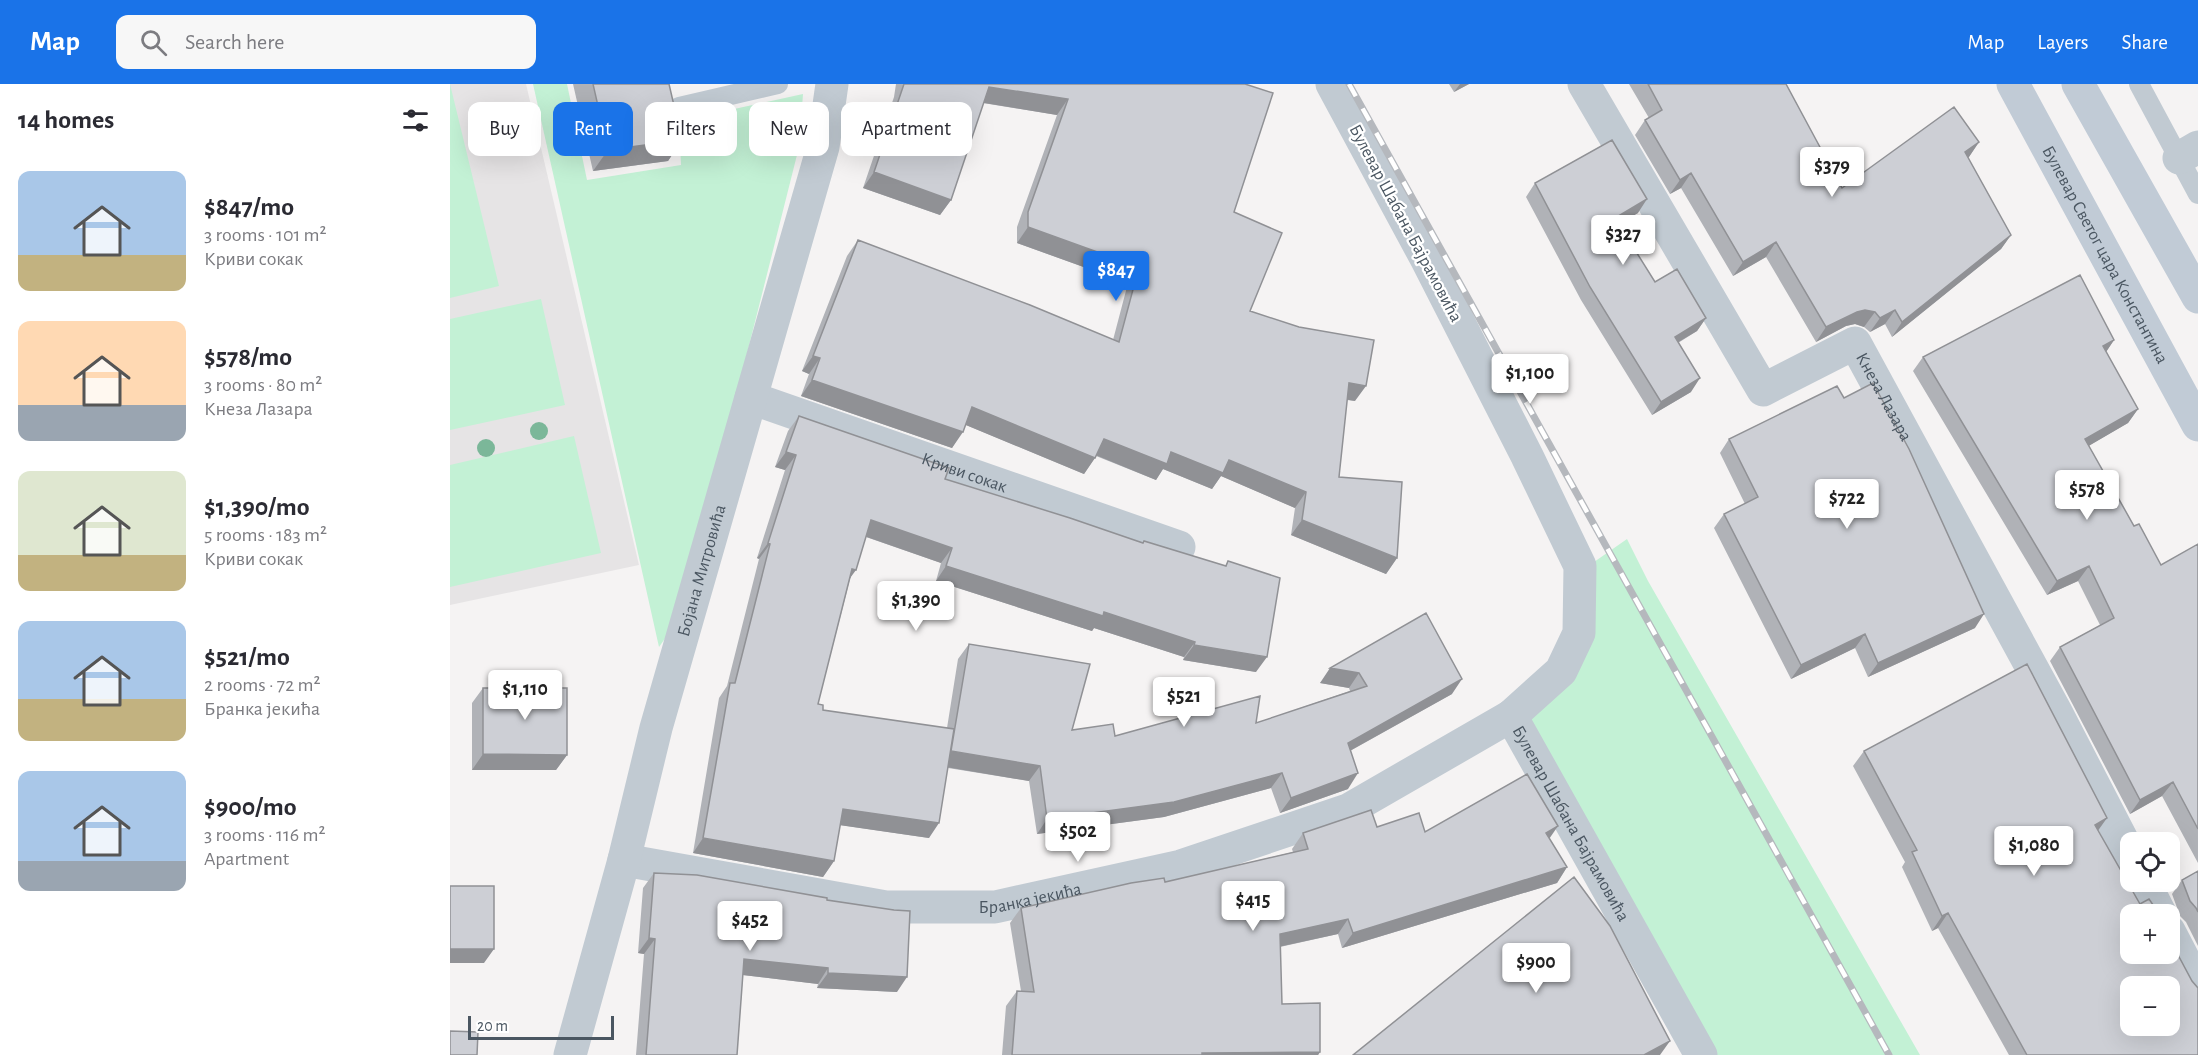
<!DOCTYPE html>
<meta charset="utf-8">
<style>
:root{--surface:#fff;--page:#f7f7f7;--text:#2b2b33;--muted:#7c7c81;--accent:#1a73e8}
body{margin:0;font-family:"Alegreya Sans",sans-serif;background:var(--page);color:var(--text);height:100vh;display:flex;flex-direction:column;font-size:22px;white-space:nowrap}
*{box-sizing:border-box;margin:0}
p{font-size:20px;color:var(--muted)}
.icon{flex:none;width:33px;height:33px;fill:none;stroke:currentColor;stroke-width:2;stroke-linecap:round;stroke-linejoin:round}
.map{position:relative;flex:1;overflow:hidden}
.details{display:flex;flex-direction:column;background:var(--surface);width:450px}
.details>*{flex:none}
.banner{position:absolute;left:18px;top:18px;width:570px;height:54px;display:flex;gap:12px}
.tools{position:absolute;left:1670px;top:748px;display:grid;gap:12px}
.tools a{display:grid;place-items:center;width:60px;height:60px;border-radius:12px;background:var(--surface);box-shadow:0 6px 24px #0002;font-size:30px}
.scale{position:absolute;left:18px;bottom:15px;width:146px;box-sizing:border-box;padding-left:6px;border:3px solid #4a5661;border-top:0;font-size:16px;line-height:21px;white-space:nowrap;color:#4a5661;-webkit-text-stroke:4px #fff;paint-order:stroke}
.price{position:absolute;translate:-50% -51px;padding:0 14px;border-radius:6px;background:#fff;color:#222;font-size:20px;line-height:39px;filter:drop-shadow(0 2px 3px #0008)}
.price::after{content:'';position:absolute;left:50%;top:36px;width:18px;height:14px;margin-left:-9px;background:inherit;clip-path:polygon(0 0,100% 0,50% 100%)}
.price.active{background:var(--accent);color:#fff}
ul{padding:0;list-style:none}
li{display:flex;align-items:center;gap:18px;height:150px;padding:0 18px}
li span{display:grid;place-items:center;flex:none;width:168px;height:120px;border-radius:12px;color:#555}
li>.icon{margin-inline-start:auto}
span .icon{width:72px;height:72px;fill:#fffc;stroke-width:1}
li b{font-size:26px}
h2{display:flex;justify-content:space-between;align-items:center;height:72px;padding:0 18px;font-size:26px}
.tag{padding:0 21px;border-radius:12px;background:var(--surface);box-shadow:0 6px 24px #0002;font-size:21px;line-height:54px}
.tag.active{background:var(--accent);color:#fff}
header{display:flex;align-items:center;gap:36px;box-sizing:border-box;height:84px;padding:0 30px;background:var(--accent);color:#fff}
header strong{font-size:28px}
nav{display:flex;gap:33px;margin-inline-start:auto;font-size:21px}
.search{width:420px;height:54px;background:var(--page);display:flex;align-items:center;gap:15px;box-sizing:border-box;padding:0 21px;border-radius:12px;color:var(--muted);font-size:22px}
main{display:flex;flex:1;min-height:0}
.map>svg:first-child{display:block}
</style>
<header>
<strong>Map</strong>
<div class="search"><svg class="icon" aria-label="search" viewBox="0 0 24 24"><circle cx="10" cy="10" r="6"/><path d="M15 15l6 6"/></svg>Search here</div>
<nav><a>Map</a><a>Layers</a><a>Share</a></nav>
</header>
<main>
<section class="details">
<h2>14 homes<svg class="icon" aria-label="filters" viewBox="0 0 24 24"><path d="M4 7h16M4 17h16"/><circle cx="9" cy="7" r="2"/><circle cx="15" cy="17" r="2"/></svg></h2>
<ul>
<li><span style="background:linear-gradient(#a9c7e8 70%,#c2b280 0)"><svg class="icon" aria-label="home" viewBox="0 0 24 24"><path d="M3 11l9-7 9 7M6 9v11h12V9"/></svg></span><div><b>$847/mo</b><p>3 rooms · 101 m²</p><p>Криви сокак</p></div></li>
<li><span style="background:linear-gradient(#ffd9b3 70%,#9aa5b1 0)"><svg class="icon" aria-label="home" viewBox="0 0 24 24"><path d="M3 11l9-7 9 7M6 9v11h12V9"/></svg></span><div><b>$578/mo</b><p>3 rooms · 80 m²</p><p>Кнеза Лазара</p></div></li>
<li><span style="background:linear-gradient(#dfe7d0 70%,#c2b280 0)"><svg class="icon" aria-label="home" viewBox="0 0 24 24"><path d="M3 11l9-7 9 7M6 9v11h12V9"/></svg></span><div><b>$1,390/mo</b><p>5 rooms · 183 m²</p><p>Криви сокак</p></div></li>
<li><span style="background:linear-gradient(#a9c7e8 65%,#c2b280 0)"><svg class="icon" aria-label="home" viewBox="0 0 24 24"><path d="M3 11l9-7 9 7M6 9v11h12V9"/></svg></span><div><b>$521/mo</b><p>2 rooms · 72 m²</p><p>Бранка јекића</p></div></li>
<li><span style="background:linear-gradient(#a9c7e8 75%,#9aa5b1 0)"><svg class="icon" aria-label="home" viewBox="0 0 24 24"><path d="M3 11l9-7 9 7M6 9v11h12V9"/></svg></span><div><b>$900/mo</b><p>3 rooms · 116 m²</p><p>Apartment</p></div></li>
</ul>
</section>
<div class="map">
<svg width="1748" height="971" viewBox="0 0 1748 971">
<rect width="100%" height="100%" fill="#f5f3f3"/>
<path fill="#e6e4e5" d="M0 0H76L189 481 0 521Z"/>
<path fill="#c3f1d5" d="M0 0 49 202 0 214Z
M83 0H117L137 96 231 81 229 37 353 10 349 63 231 532 209 563Z
M91 215 115 321 0 346V235Z
M124 352 151 469 0 503V381Z
M1177 455 1198 497 1470 971H1256L1069 633 1113 589 1134 485Z"/>
<g fill="none" stroke-linecap="round" stroke-linejoin="round">
<path stroke="#c1cad2" stroke-width="20" d="M1689 0 1748 110
M229 23 328 0"/>
<g stroke="#c1cad2" stroke-width="33">
<path id="s1" d="M1134 0 1313 306 1405 259 1606 628 1680 771"/>
<path d="M1729 74 1748 63"/>
<path id="s2" d="M301 314 729 463"/>
<path id="s3" d="M1061 632 1251 971"/>
<path id="s4" d="M174 776 436 823H545L731 782 898 726 1061 632 1111 587 1129 549 1130 482 1077 372 977 176 882 0"/>
<path d="M1694 798 1711 831"/>
<path d="M1719 847 1748 903"/>
<path id="s5" d="M120 971 174 776 206 644 373 63 382 0"/>
</g>
<g stroke="#c1cbd6" stroke-width="33">
<path id="s6" d="M1563 0 1748 341"/>
<path d="M1628 0 1748 213"/>
</g>
<defs>
<path id="rail" d="M899 0 1439 971"/>
</defs>
<use href="#rail" stroke="#b5b8bd" stroke-width="7"/>
<use href="#rail" stroke="#fff" stroke-width="4.5" stroke-dasharray="14" stroke-linecap="butt"/>
</g>
<g fill="#7bb799">
<circle cx="89" cy="347" r="9"/>
<circle cx="36" cy="364" r="9"/>
</g>
<path fill="#b0b2b7" d="M123 0H219L232 56 218 77 143 87Z
M446 0H795L784 128 800 227 905 317 897 316 889 393 947 474 936 490 841 451 845 424 771 392 762 405 713 385 706 396 646 372 634 390 516 341 502 364 351 312 359 290 352 287 397 172 408 156 663 256 678 199 567 159V143L607 31 533 19 501 116 490 131 413 104 444 13Z
M999 0H1019L1004 8Z
M1179 0H1336L1392 104 1529 58 1518 74 1561 151 1551 165 1442 253 1435 240 1420 248 1414 243 1405 240 1396 242 1366 258 1316 173 1283 192 1231 104 1220 110 1185 51 1195 36 1199 34Z
M1085 99 1188 129 1169 139 1205 198 1256 234 1247 247 1228 259 1241 308 1202 331 1131 216 1076 113Z
M1664 256 1656 268 1688 325 1678 339 1638 362 1684 442 1711 481 1748 460V779L1712 712 1680 730 1600 577 1610 563 1650 541 1628 497 1597 511 1463 287 1473 273Z
M349 332 495 395 692 459 694 457 775 482 778 477 806 588 733 576 734 573 644 544 642 547 486 497 491 479 416 453 400 495 368 620 373 626 497 644 508 575 519 560 622 646 665 652 806 639 900 607 899 604 870 599 976 529 1002 610 900 667 898 705 830 729 821 704 714 733 587 750 579 697 498 684 479 754 390 741 384 777 373 793 243 769 269 614 277 602 309 475 307 474 335 386 325 383 338 347Z
M1279 355 1525 544 1418 593 1405 564 1341 595 1264 444 1274 430 1295 420 1270 369Z
M33 604 117 671 106 686H22V619Z
M1414 667 1648 747 1748 971H1559L1488 844 1482 847 1452 783 1455 778 1403 682Z
M927 743 975 748 1099 754 1117 783 1107 799 892 864 888 850 830 863 832 920 870 968 868 971H552L556 922 567 907H571L560 839 571 824 715 798 843 768 842 765 853 749Z
M1748 787V862L1736 838 1730 832 1722 810 1732 796Z
M204 789 377 816 447 908 367 904 368 900 293 891 287 971H186L194 870 188 869 193 804Z"/>
<path fill="#909195" d="M1010 0H1019L1004 8Z
M539 3 618 15 607 31 528 18Z
M232 56 218 77 143 87 158 66Z
M1529 58 1519 73 1505 83 1515 68Z
M424 88 501 116 490 131 413 104Z
M1241 89 1231 104 1220 110 1230 96Z
M1197 115 1188 129 1156 147 1165 134Z
M578 143 689 183 678 199 567 159Z
M1561 151 1551 165 1442 253 1452 238Z
M1326 158 1316 173 1283 192 1293 178Z
M1415 226 1425 228 1414 243 1405 240 1396 242 1366 258 1376 243 1407 228Z
M1445 226 1435 240 1420 248 1430 234Z
M1256 234 1247 247 1215 266 1225 253Z
M1664 256 1654 271 1653 262Z
M363 272 370 274 359 290 352 287Z
M1250 294 1241 308 1202 331 1211 318Z
M362 296 513 348 502 364 351 312Z
M899 299 916 302 905 317 888 314Z
M522 323 645 374 634 390 511 339Z
M1688 325 1678 339 1625 370 1635 355Z
M654 355 721 368 779 376 856 408 845 424 771 392 762 405 713 385 706 396 643 370Z
M336 368 346 371 335 386 325 383Z
M421 436 502 464 491 479 411 451Z
M852 436 947 474 936 490 841 451Z
M318 459 320 460 309 475 307 474Z
M496 482 654 528 745 558 734 573 644 544 642 547 486 497Z
M1639 482 1628 497 1597 511 1607 497Z
M402 485 406 486 395 501Z
M1534 530 1525 544 1418 593 1428 579Z
M1415 550 1405 564 1341 595 1351 581Z
M744 561 817 573 806 588 733 576Z
M880 584 909 589 899 604 870 599Z
M1012 595 1002 610 887 674 898 659Z
M501 667 590 682 579 697 490 682Z
M33 670 117 671 106 686H22Z
M832 689 821 704 714 733 587 750 597 735Z
M908 689 898 705 830 729 841 714Z
M1723 698 1712 712 1680 730 1690 716Z
M393 725 489 739 479 754 382 740Z
M1657 734 1647 748 1645 741Z
M1108 742 1097 758 1096 749Z
M253 754 384 777 373 793 243 769Z
M1117 783 1107 799 892 864 903 849Z
M1498 829 1488 844 1482 847 1492 832Z
M898 835 888 850 819 865 830 850Z
M199 854 205 855 194 870 188 869Z
M0 865H44L34 879H0Z
M294 875 378 884 368 900 284 890Z
M378 889 457 893 447 908 367 904Z
M1220 957 1210 971H1194Z
M870 968 868 971H751L752 969Z"/>
<path fill="#cdcfd5" stroke="#909195" stroke-width="1.5" fill-rule="evenodd" d="M143 0H219L232 56 158 66Z
M454 0H795L823 9 784 128 832 149 800 227 849 243 924 256 916 302 899 299 889 393 952 398 947 474 852 436 856 408 779 376 773 389 721 368 717 380 654 355 645 374 522 323 513 348 362 296 370 274 363 272 408 156 580 221 669 258 689 183 578 143V128L618 15 539 3 501 116 424 88Z
M1198 0H1336L1392 104 1504 23 1529 58 1515 68 1561 151 1452 238 1445 226 1430 234 1425 228 1415 226 1407 228 1376 243 1326 158 1293 178 1241 89 1230 96 1195 36 1212 26Z
M1162 56 1197 115 1165 134 1205 198 1227 185 1256 234 1225 253 1250 294 1211 318 1140 203 1085 99Z
M1630 191 1664 256 1653 262 1688 325 1635 355 1684 442 1689 440 1711 481 1748 460V745L1723 698 1690 716 1610 563 1664 534 1639 482 1607 497 1473 273Z
M1423 299 1459 365 1534 530 1428 579 1415 550 1351 581 1274 430 1308 413 1279 355 1387 302 1394 314Z
M349 332 499 384 495 395 620 434 693 459 694 457 776 482 778 477 830 494 817 573 744 561 745 558 654 528 653 532 496 482 502 464 421 436 406 486 402 485 368 620 373 621V626L504 645 489 739 393 725 384 777 253 754 280 599H285L320 460 318 459 346 371 336 368Z
M976 529 1012 595 898 659 908 689 841 714 832 689 724 718 597 735 590 682 501 667 519 560 640 580 622 646 663 640 665 652 810 612 806 639 917 602 909 589 880 584Z
M1577 580 1657 734 1645 741 1690 820 1699 815 1710 831H1680V870H1719V854L1742 897 1748 904V971H1577L1498 829 1492 832 1462 768 1467 766 1414 667ZM1680 903H1719V942H1680Z
M33 604H117V671L33 670Z
M1077 690 1108 742 1096 749 1117 783 903 849 898 835 830 850 832 920 870 919V968L752 969V971H562L567 907 584 908 571 824 681 799 714 794 715 798 858 765 853 749 921 726 927 743 969 729 975 748Z
M1748 787V828L1746 824 1740 817 1732 796Z
M204 789 247 791 377 814V816L444 826 460 827 457 893 378 889V884L294 875 287 971H196L205 855 199 854Z
M1124 793 1160 842 1220 957 1194 971H903Z
M0 802H44V865H0Z
M0 947 28 948 27 971H0Z"/>
<g text-anchor="middle" stroke-width="4.5" stroke-linejoin="round" paint-order="stroke">
<g font-size="18" fill="#4a5661" stroke="#fff">
<text transform="translate(956 139) rotate(62)" y="6">Булевар Шабана Бајрамовића</text>
<text dy="6" stroke="none"><textPath href="#s6" startOffset="194">Булевар Светог цара Константина</textPath></text>
<text dy="6" stroke="none"><textPath href="#s1" startOffset="519">Кнеза Лазара</textPath></text>
<text dy="6" stroke="none"><textPath href="#s2" startOffset="226">Криви сокак</textPath></text>
<text dy="6" stroke="none"><textPath href="#s5" startOffset="502">Бојана Митровића</textPath></text>
<text dy="6" stroke="none"><textPath href="#s3" startOffset="123">Булевар Шабана Бајрамовића</textPath></text>
<text dy="6" stroke="none"><textPath href="#s4" startOffset="411">Бранка јекића</textPath></text>
</g>
</g>
</svg>
<div class="tools">
<a><svg class="icon" aria-label="locate" viewBox="0 0 24 24"><circle cx="12" cy="12" r="6"/><path d="M12 2v4M12 18v4M2 12h4M18 12h4"/></svg></a>
<a>+</a>
<a>−</a>
</div>
<div class="scale">20 m</div>
<b class="price" style="left:1382px;top:114px">$379</b>
<b class="price" style="left:1173px;top:182px">$327</b>
<b class="price active" style="left:666px;top:218px">$847</b>
<b class="price" style="left:1080px;top:321px">$1,100</b>
<b class="price" style="left:1637px;top:437px">$578</b>
<b class="price" style="left:1397px;top:446px">$722</b>
<b class="price" style="left:466px;top:548px">$1,390</b>
<b class="price" style="left:75px;top:637px">$1,110</b>
<b class="price" style="left:734px;top:644px">$521</b>
<b class="price" style="left:628px;top:779px">$502</b>
<b class="price" style="left:1584px;top:793px">$1,080</b>
<b class="price" style="left:803px;top:848px">$415</b>
<b class="price" style="left:300px;top:868px">$452</b>
<b class="price" style="left:1086px;top:910px">$900</b>
<div class="banner">
<a class="tag">Buy</a>
<a class="tag active">Rent</a>
<a class="tag">Filters</a>
<a class="tag">New</a>
<a class="tag">Apartment</a>
</div>
</div>
</main>
